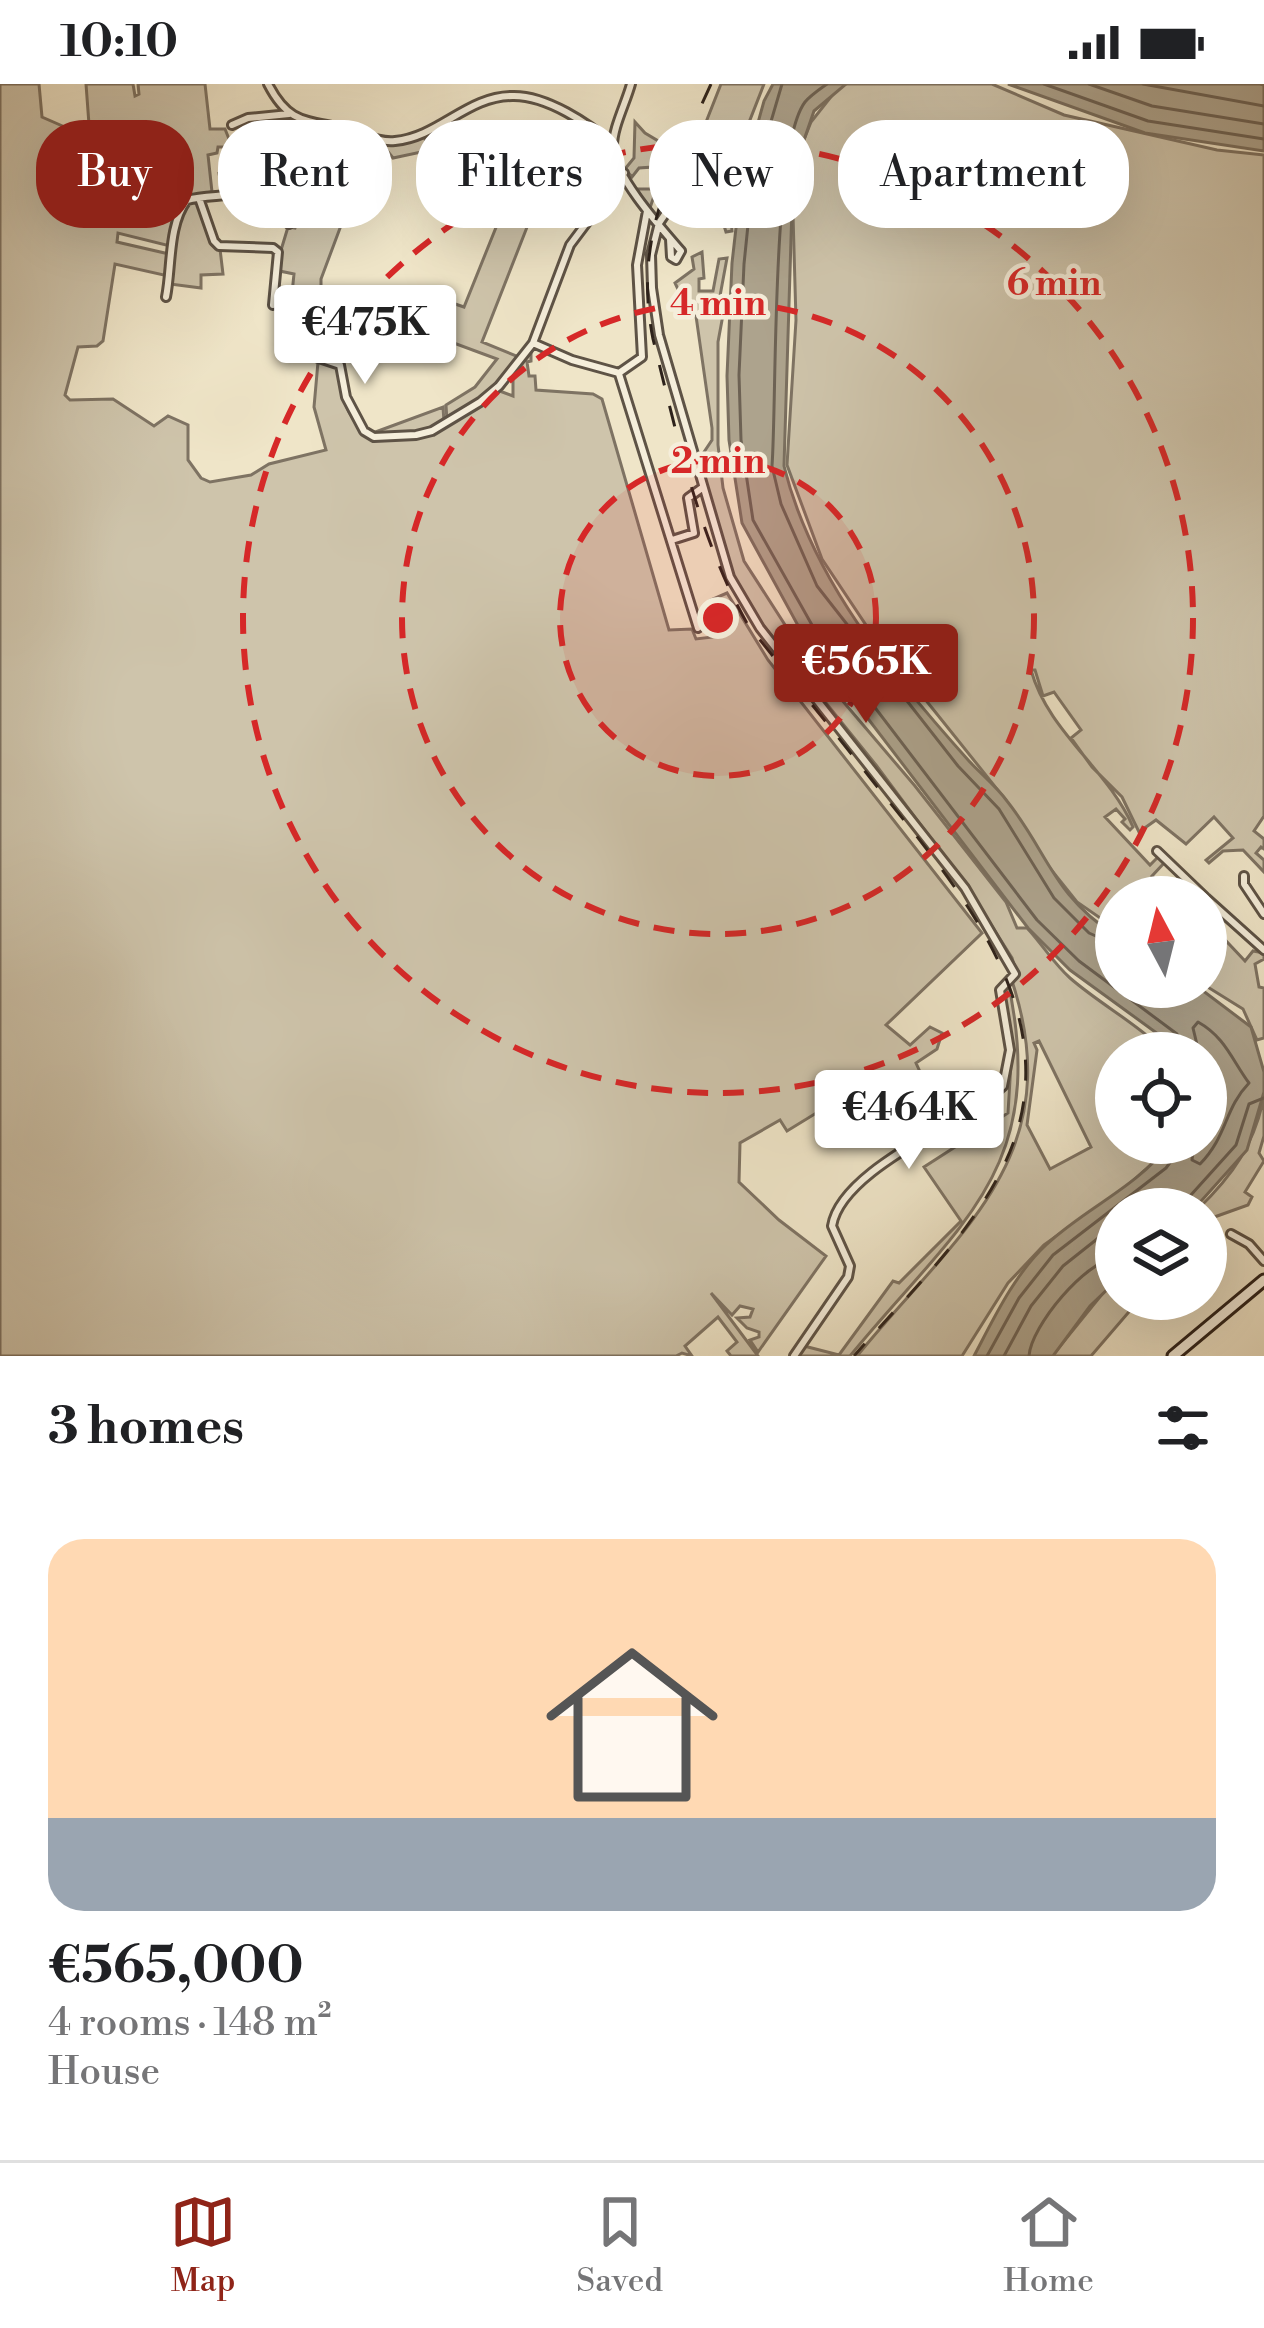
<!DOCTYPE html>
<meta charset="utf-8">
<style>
:root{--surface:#fff;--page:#f6f6f6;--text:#202124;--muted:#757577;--line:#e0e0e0;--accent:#8f2418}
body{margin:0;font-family:"Libre Bodoni",serif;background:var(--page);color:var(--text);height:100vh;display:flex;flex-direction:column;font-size:45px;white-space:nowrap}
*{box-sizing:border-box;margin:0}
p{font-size:39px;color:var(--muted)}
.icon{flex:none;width:66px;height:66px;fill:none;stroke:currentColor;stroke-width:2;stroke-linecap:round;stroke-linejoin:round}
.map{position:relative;height:1272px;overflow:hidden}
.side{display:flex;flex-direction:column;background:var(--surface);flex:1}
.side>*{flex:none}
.guide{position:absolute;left:36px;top:36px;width:1194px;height:108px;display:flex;gap:24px}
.needle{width:78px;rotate:353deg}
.buttons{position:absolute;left:1095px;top:792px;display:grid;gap:24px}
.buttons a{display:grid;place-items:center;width:132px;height:132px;border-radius:50%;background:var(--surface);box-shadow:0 12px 48px #0002;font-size:60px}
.price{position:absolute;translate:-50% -102px;padding:0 27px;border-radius:12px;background:#fff;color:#222;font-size:39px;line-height:78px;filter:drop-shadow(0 3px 6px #0008)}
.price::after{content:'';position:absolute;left:50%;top:72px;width:36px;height:27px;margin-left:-18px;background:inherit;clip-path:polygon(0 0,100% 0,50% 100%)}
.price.active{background:var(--accent);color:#fff}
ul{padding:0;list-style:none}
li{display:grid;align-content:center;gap:24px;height:636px;padding:0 48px}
li span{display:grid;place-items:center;height:372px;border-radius:36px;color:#555}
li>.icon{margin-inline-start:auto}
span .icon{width:216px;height:216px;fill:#fffc;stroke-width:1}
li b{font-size:51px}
h2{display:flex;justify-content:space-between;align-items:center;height:144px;padding:0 48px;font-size:51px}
.tag{padding:0 42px;border-radius:48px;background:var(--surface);box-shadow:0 12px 48px #0002;font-size:42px;line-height:108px}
.tag.active{background:var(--accent);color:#fff}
.status{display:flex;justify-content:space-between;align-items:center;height:84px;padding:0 60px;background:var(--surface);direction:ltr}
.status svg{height:33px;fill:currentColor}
.dock{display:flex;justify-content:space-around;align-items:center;height:168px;border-top:3px solid var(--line);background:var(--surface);font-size:33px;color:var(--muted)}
.dock a{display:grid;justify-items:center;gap:6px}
.dock .active{color:var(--accent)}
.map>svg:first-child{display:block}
</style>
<div class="status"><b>10:10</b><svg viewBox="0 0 49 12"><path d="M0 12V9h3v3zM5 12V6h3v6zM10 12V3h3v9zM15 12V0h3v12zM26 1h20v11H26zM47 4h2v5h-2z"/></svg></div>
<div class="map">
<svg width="1264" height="1272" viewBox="0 0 1264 1272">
<rect width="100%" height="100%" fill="#efe5c8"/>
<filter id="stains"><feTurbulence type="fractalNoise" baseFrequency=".00167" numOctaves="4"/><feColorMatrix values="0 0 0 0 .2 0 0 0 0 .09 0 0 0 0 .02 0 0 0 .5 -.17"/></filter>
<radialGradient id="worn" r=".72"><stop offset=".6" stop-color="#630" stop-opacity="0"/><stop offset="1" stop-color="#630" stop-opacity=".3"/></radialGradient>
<path fill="#cec4ab" stroke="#7e7363" stroke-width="3" fill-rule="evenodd" d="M0 0H39L42 33 90 54 86 0H133L135 12 139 10 138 0H205L210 45H225L239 80 249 78 252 85 266 80 271 89 277 86 279 91 248 104 222 108 219 89 230 83 227 63H218L217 69 208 71 212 108 183 112 170 162 118 149 117 158 169 170 168 192 115 180 103 257 97 262 78 263 65 311 70 316 113 315 154 342 168 332 188 341V376L201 394 210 398 251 391 269 380 326 366 314 323 318 278 278 271V249L288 248 294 190 275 186 288 143 295 144 297 138 308 137 307 109H321L320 128 337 134 343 113 349 120 321 195V207L308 205 300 249 313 251 312 269 318 277V234L323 233 329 208 360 218C345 258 323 321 370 350L443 323 444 338 421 348 377 351 376 354 432 349 497 306 513 312V288L531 266V277L527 278 529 292H535L536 306 593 310 602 315 669 546 692 545 696 555 713 553 712 540 725 534 722 517 713 515 727 509 768 576 982 849 886 941 910 961 930 943 942 949 937 965 916 979 921 990 910 999 939 1041 922 1051 879 998 844 1012 787 1047 780 1036 740 1059 739 1098 779 1136 826 1172 758 1268 750 1256 759 1253V1248L747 1244 737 1234 750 1233 753 1225 740 1222 732 1231 711 1209 758 1272H731L727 1267 737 1258 718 1233 685 1262 692 1272 682 1269 676 1272H0Z
M721 0H764L748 41 751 43 731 132 732 147 726 148 722 135 730 100 705 93 701 103 684 94Z
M841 0H992L1064 31 1217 66 1264 71V732L1254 747 1264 755V765L1261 763 1256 769 1264 776V788L1243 766 1223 767 1209 779 1206 776 1233 754 1214 733 1186 760 1156 736 1139 748 1122 713 1092 683 1071 654 1081 646 1054 608 1043 612 1035 586H1031C1048 648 1108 685 1133 743L1130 746 1122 738 1125 735 1116 725 1105 733 1150 781 1159 772 1165 778 1152 792 1172 813H1116V845L1077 818 1041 773 1005 715 868 544 822 475 787 381 796 236 793 131 803 58 811 38Z
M635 38 645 49 670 64 649 127 637 105H654L657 89 653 87 654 83 639 84 632 93 625 85 634 74Z
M424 52 430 70 456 65 447 91 425 89 426 71 421 68 393 74 386 65 370 61 371 58 388 60Z
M516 73 551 85 546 96 538 94 524 129 531 133 482 258 519 273 485 312 447 337 446 321 475 303 497 275 432 251 435 213 464 223 501 131Z
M198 116 212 161 220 165 223 190 201 191V204L170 200 176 151 185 120Z
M702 168 704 194 699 195V207H713L719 175 727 174 720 212 725 220 718 258V361L723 404 744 477 807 575 915 702 1006 818 1017 844H1027C1042 860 1054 880 1070 894 1101 921 1138 940 1167 969H1116V1059H1165L1151 1081 1127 1102 1044 1161 1008 1199 962 1272H857C956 1150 1070 1073 1012 897L1017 891 1012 874 967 803 876 681 755 531 732 492 716 444 700 374 712 356V344L694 218H684L675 199 694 185 692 173ZM1039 957 1091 1063 1050 1085 1027 1041 1037 966 1034 959Z
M1206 841 1212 842 1245 877 1253 867 1264 869V875L1255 880 1259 903 1264 904V954L1257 956 1243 925 1206 902Z
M1008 898C1049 1087 958 1140 850 1272H796L804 1262 839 1271 893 1197 899 1199 961 1137 924 1083 1008 1029 1012 962 1003 906Z
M1264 1013V1052L1259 1069 1264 1077 1245 1108 1252 1113 1248 1121 1206 1136V1125H1198C1233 1091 1254 1061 1264 1013Z
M1116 1193V1215H1140L1091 1272H1052Z"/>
<path fill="#ada38d" stroke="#7a6f5f" stroke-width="3" d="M773 0H846L814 27 804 56 792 123 784 382C812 496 892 591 969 677 981 690 996 702 1007 717 1049 770 1052 810 1116 852V903H1198L1251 943 1264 988V1008L1247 1066 1194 1125H1116V1197L1090 1222 1053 1272H974C994 1234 1014 1191 1046 1161 1085 1124 1138 1103 1170 1059H1206V969H1174L1169 958 1070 886 1028 844 801 547 742 439 729 356 727 292 732 179 741 100 764 17Z
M1008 0H1260L1264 1V67L1145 49Z"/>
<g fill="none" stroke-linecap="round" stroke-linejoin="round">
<path stroke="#6d6254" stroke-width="3" d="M782 0 752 102 744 180 739 291 741 356 753 436 812 541 1037 836 1079 877 1177 950 1184 969
M827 0C820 5 811 11 805 18 771 63 777 313 772 382L781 420 817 502 958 682 999 725 1054 814 1089 849 1116 861
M1044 0 1148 37 1264 55
M1089 0 1152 22 1264 40
M1143 0 1264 22
M1194 1059 1192 1076 1200 1080C1228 1051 1224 1025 1249 999 1232 976 1225 953 1198 938L1193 944 1199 969
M1187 1125 1190 1112 1236 1061 1249 1020 1264 1014
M987 1272 1019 1214 1053 1171 1166 1084 1177 1069 1179 1059
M1004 1272 1031 1222 1063 1182 1116 1140
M1029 1272C1031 1242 1086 1176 1116 1174"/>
<defs>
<path id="street" d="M268 0C288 39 305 36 342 44 360 47 376 59 395 57 439 53 468 11 514 12 547 12 588 39 612 60
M631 0C626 19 612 45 613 64 615 93 662 145 681 167L676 176 671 173 670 155
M232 41 248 34 289 30
M712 113 685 101 659 139 651 171 652 204 659 251 730 493 760 544 965 804 1015 890 1000 906 1010 966 1003 1002C964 1038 841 1085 832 1142L850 1182 848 1193 794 1272
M199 114 214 157 219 162 273 164 278 168 273 221
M289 140 296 88
M166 213C172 183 168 141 187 116 206 111 226 113 245 108 286 97 325 77 358 50
M319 245 316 273 340 281 346 313 364 347 374 353 416 351 432 347 480 318 499 302 533 259 570 161 624 89
M533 259 572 276 619 289 642 273 637 181 647 127
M619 290 698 544
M672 456 694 449 688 414 702 404
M1157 767 1205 813
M1244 792V800L1264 830
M1206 814 1264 866
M1231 1150 1249 1160 1264 1177"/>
<path id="secondary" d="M1173 1272 1264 1196"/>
</defs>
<use href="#street" stroke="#5e5346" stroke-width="12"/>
<use href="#secondary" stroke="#2d221b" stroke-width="15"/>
<use href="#street" stroke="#f5eedb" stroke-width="6"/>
<use href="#secondary" stroke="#f5eedb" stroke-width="9"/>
<path stroke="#2d221b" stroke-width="3" stroke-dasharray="21 21" stroke-linecap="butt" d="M711 0C671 88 633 155 653 255 677 351 699 455 748 541 792 596 836 650 879 705 963 810 1072 936 1005 1079 971 1152 906 1212 854 1272"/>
</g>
<circle cx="718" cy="534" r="158" fill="#d62828" fill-opacity=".12"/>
<g fill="none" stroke="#d62828" stroke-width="6" stroke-dasharray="21 15">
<circle cx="718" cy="534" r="158"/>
<circle cx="718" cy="534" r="316"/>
<circle cx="718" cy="534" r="475"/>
</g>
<circle cx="718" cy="534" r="18" fill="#d62828" stroke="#f5eedb" stroke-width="6"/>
<g font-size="36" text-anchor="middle" font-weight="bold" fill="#d62828" stroke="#f5eedb" stroke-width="9" stroke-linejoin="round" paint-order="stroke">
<text x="1054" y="211">6 min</text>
<text x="718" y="231">4 min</text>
<text x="718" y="389">2 min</text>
</g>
<rect width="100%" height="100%" filter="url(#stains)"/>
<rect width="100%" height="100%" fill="url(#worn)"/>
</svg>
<div class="buttons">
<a><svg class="needle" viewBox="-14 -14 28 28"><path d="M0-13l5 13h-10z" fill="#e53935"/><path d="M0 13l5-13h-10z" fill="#757577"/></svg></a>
<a><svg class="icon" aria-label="locate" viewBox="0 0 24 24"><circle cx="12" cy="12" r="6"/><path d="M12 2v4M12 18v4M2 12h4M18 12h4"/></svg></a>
<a><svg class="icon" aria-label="layers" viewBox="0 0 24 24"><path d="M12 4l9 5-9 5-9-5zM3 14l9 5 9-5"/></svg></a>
</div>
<b class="price" style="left:365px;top:303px">€475K</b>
<b class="price active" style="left:866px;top:642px">€565K</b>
<b class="price" style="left:909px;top:1088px">€464K</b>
<div class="guide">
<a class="tag active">Buy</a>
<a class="tag">Rent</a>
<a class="tag">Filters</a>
<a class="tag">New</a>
<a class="tag">Apartment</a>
</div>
</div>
<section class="side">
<h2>3 homes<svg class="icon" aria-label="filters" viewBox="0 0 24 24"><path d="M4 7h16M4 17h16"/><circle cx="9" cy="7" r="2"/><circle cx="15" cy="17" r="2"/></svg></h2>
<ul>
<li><span style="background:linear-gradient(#ffd9b3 75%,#9aa5b1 0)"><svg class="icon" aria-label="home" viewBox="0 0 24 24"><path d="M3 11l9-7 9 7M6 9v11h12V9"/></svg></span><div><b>€565,000</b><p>4 rooms · 148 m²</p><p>House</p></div></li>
</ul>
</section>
<nav class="dock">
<a class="active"><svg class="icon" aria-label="map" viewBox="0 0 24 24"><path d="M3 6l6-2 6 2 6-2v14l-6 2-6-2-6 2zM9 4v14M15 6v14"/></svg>Map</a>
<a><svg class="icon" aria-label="saved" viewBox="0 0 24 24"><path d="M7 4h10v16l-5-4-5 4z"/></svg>Saved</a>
<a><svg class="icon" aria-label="home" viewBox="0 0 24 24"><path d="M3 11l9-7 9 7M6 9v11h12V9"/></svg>Home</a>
</nav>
